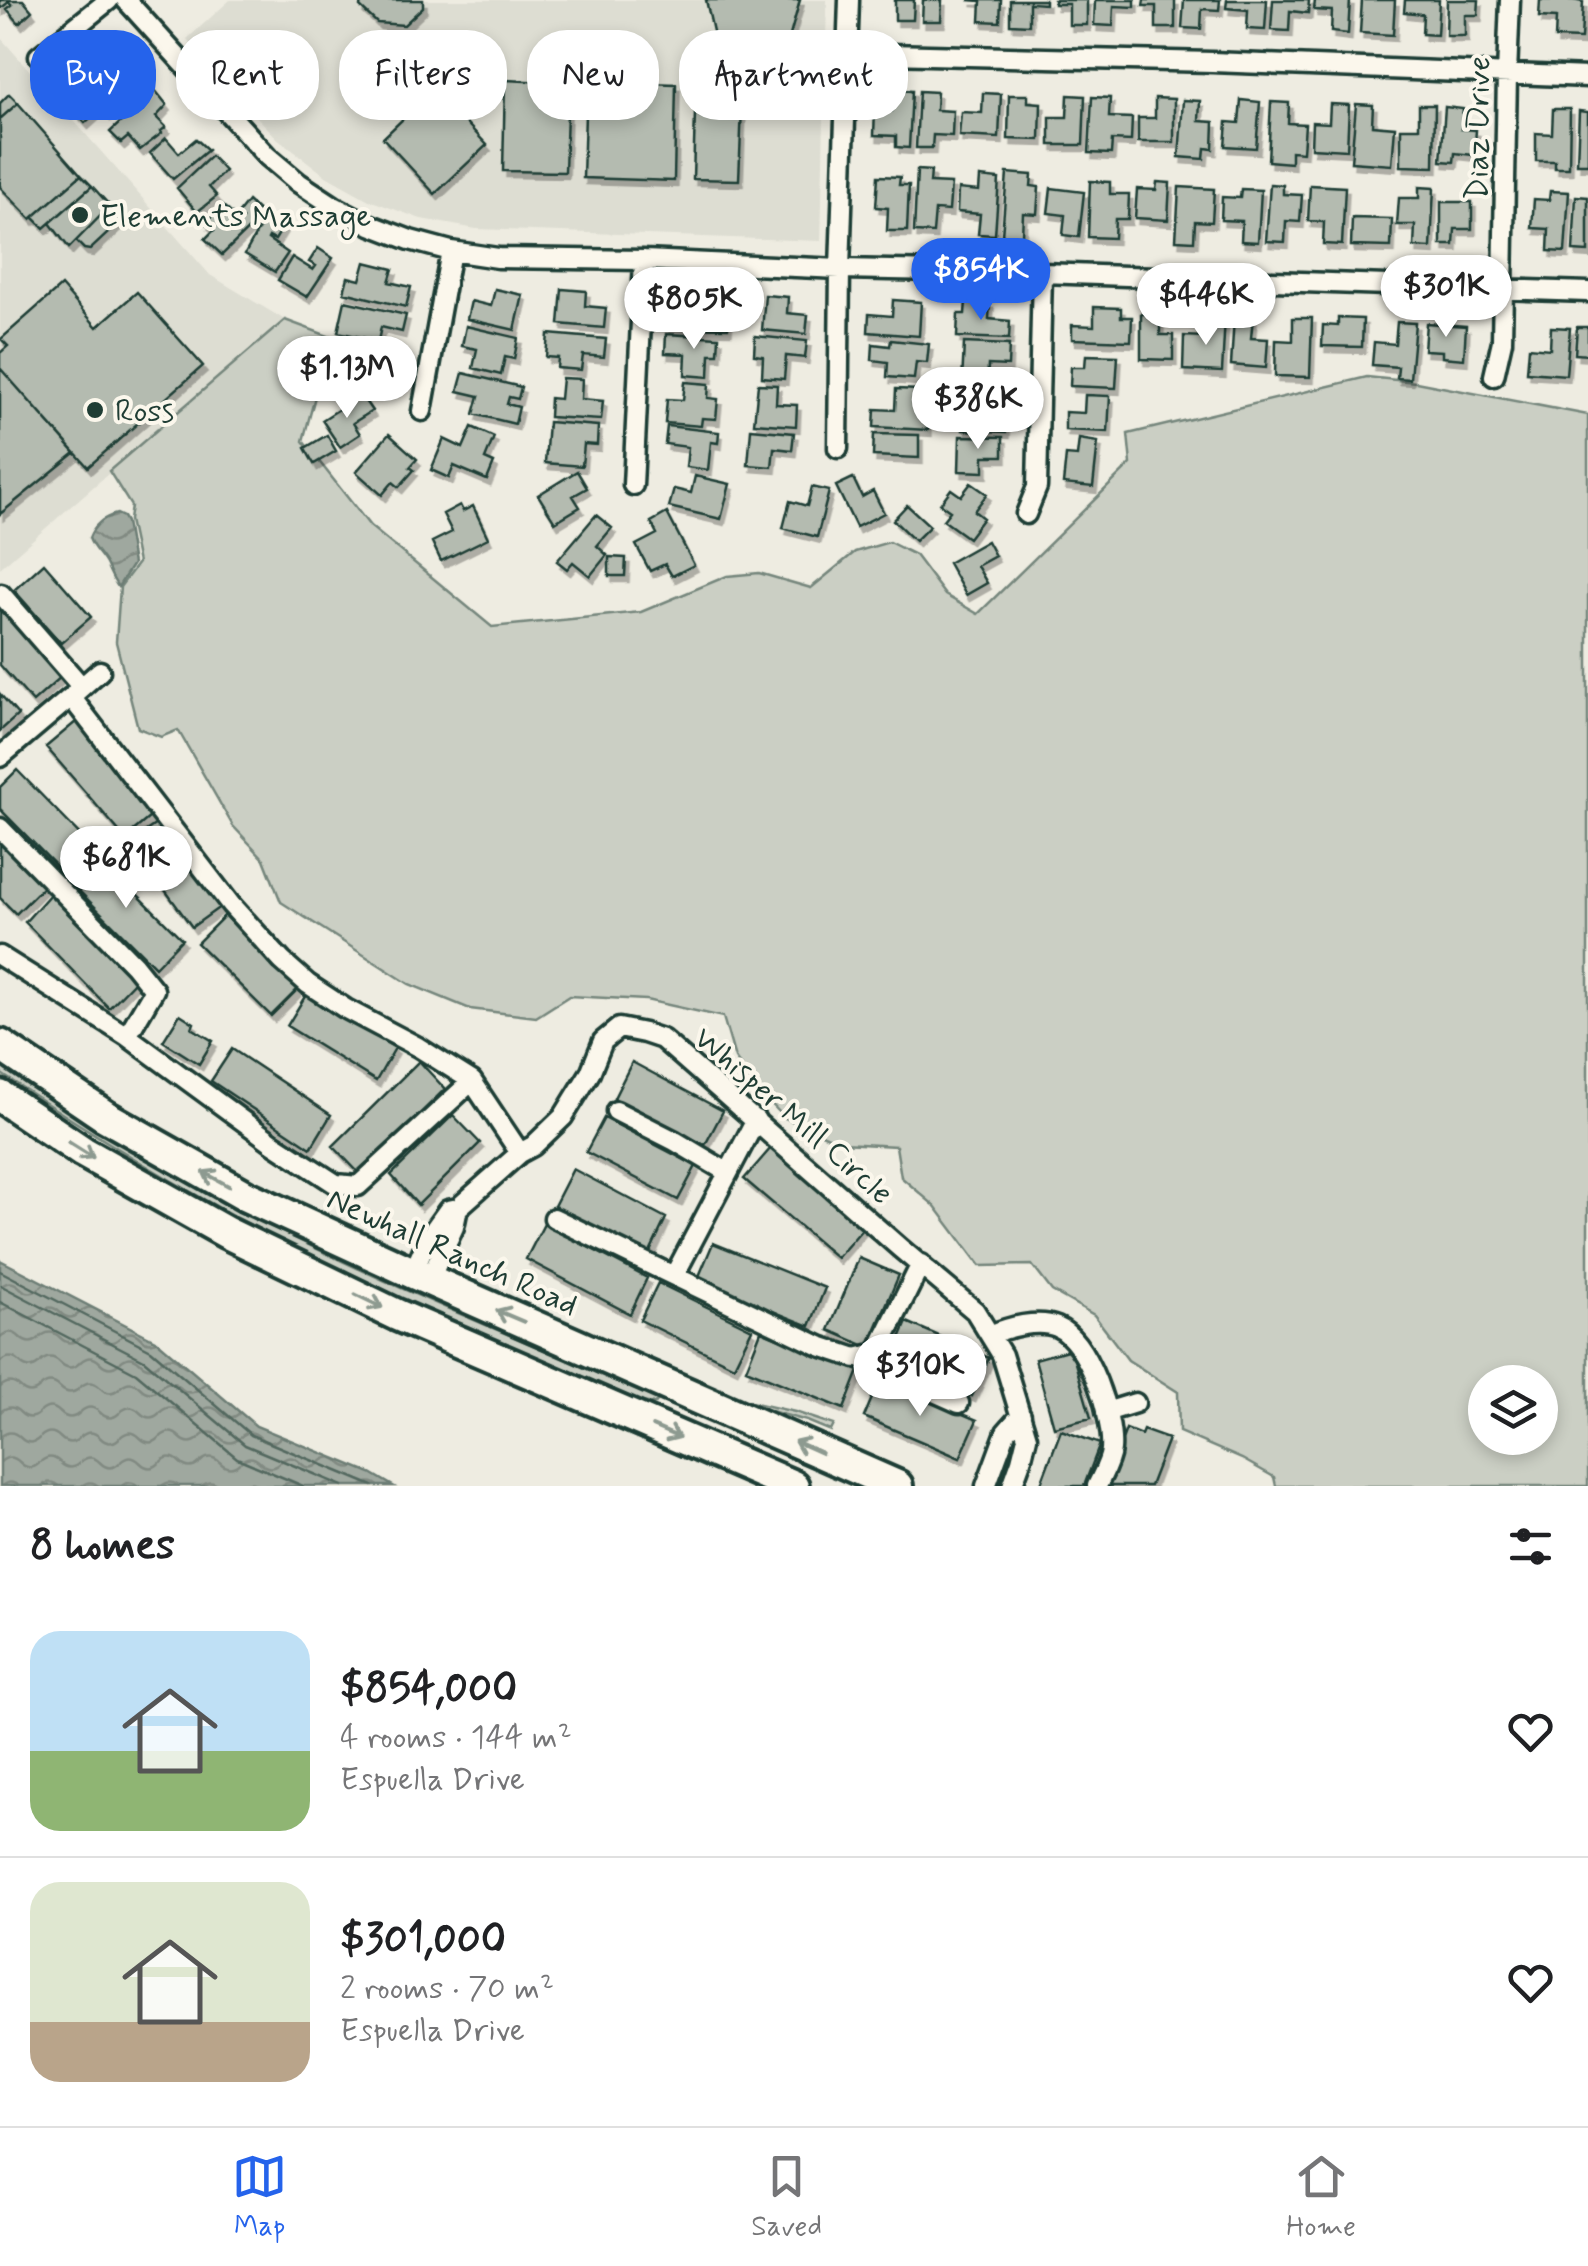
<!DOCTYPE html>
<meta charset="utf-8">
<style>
:root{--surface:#fff;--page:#f6f6f6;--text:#202124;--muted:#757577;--line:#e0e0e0;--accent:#2563eb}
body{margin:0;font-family:Mynerve,sans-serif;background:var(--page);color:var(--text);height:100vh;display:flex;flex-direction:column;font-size:38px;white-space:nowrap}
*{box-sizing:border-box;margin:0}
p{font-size:32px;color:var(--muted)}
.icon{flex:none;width:55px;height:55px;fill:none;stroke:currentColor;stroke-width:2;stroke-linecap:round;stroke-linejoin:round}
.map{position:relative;height:1486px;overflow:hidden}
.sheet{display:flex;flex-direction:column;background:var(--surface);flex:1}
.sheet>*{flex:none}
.banner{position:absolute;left:30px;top:30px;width:1000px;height:90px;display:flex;gap:20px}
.buttons{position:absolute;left:1468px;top:1365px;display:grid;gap:20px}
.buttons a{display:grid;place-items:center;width:90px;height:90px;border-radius:50%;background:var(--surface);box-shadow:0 5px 15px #0003;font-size:50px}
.price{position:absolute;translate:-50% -85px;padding:0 22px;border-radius:35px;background:#fff;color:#222;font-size:32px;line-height:65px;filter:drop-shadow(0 2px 5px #0008)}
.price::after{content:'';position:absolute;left:50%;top:60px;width:30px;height:22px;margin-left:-15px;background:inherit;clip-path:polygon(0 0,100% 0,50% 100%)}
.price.selected{background:var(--accent);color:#fff}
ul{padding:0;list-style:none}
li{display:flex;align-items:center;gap:30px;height:250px;padding:0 30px}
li+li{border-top:2px solid var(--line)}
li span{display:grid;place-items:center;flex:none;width:280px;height:200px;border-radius:30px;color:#555}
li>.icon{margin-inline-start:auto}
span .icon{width:120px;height:120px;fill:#fffc;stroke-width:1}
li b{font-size:42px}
h2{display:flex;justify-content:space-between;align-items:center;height:120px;padding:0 30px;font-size:42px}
.chip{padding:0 35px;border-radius:40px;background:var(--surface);box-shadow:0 5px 15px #0003;font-size:35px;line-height:90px}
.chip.selected{background:var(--accent);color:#fff}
.menu{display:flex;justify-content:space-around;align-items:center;height:140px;border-top:2px solid var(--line);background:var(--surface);font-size:28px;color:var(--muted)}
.menu a{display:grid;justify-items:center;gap:5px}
.menu .selected{color:var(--accent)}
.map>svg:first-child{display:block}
</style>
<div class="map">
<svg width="1588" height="1486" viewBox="0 0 1588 1486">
<defs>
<pattern id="water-waves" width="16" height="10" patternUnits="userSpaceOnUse" patternTransform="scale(2.5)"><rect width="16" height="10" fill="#9fa89f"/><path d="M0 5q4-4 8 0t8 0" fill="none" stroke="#818a82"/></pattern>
<filter id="shadow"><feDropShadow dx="3.5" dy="6" stdDeviation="0" flood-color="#0004"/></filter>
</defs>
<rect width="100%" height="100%" fill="#eeece1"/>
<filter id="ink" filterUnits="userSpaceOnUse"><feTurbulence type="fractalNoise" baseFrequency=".01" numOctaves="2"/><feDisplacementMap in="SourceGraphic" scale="20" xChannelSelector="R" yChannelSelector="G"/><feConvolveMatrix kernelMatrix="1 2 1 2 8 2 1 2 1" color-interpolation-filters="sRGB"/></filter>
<g filter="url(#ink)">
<path fill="#ddddd2" d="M230 0H827L821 241 476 229 421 219 369 200 326 176 277 138 203 60 187 39Z
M0 37 210 275 285 320 0 568Z"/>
<path fill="#cbcfc4" stroke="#75867c" stroke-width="2.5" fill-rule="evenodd" d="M285 320 331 337 303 441 370 526 492 627 641 612 727 576 759 573 811 588 855 552 889 542 915 555 945 595 978 614 1131 464 1128 434 1367 377 1416 382 1588 415V1486H1276L1274 1477 1242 1459 1179 1432 1178 1392 1128 1360 1094 1315 1052 1291 1032 1265 980 1266 935 1206 901 1177 896 1146 842 1143 785 1118 754 1086 735 1058 723 1017 646 1000 569 996 536 1017 470 1009 409 984 281 902 264 859 233 826 178 730 161 737 138 728 116 642 120 587 138 563 129 520 131 506 109 471ZM1485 1382H1540V1438H1485Z
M0 1064C95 1130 196 1191 301 1241 416 1298 537 1346 655 1397L657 1401 655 1404 640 1402 621 1395C509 1346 396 1300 287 1244 187 1193 93 1135 0 1073Z
M462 1278 742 1400 795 1412 834 1425 831 1431 807 1421 745 1404 461 1280Z"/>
<path fill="url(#water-waves)" stroke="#6c7d74" stroke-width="2.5" d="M117 514 123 517 126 522 133 564 118 587C112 579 111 575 107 566 102 555 93 550 89 538 94 525 104 517 117 514Z
M0 1260 157 1341 256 1426 371 1473 393 1486H0Z"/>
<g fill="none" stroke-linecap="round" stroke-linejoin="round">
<path stroke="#52685f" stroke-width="2.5" d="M0 1271 151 1350 251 1435 373 1486
M0 1285 144 1360 245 1445 343 1486
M0 1302 136 1373 237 1458 303 1486"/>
</g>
<path fill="#b4bbb0" stroke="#1f3d34" stroke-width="2.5" filter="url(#shadow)" d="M0 0H23L32 11 19 23 7 9 12 5 9 2 0 9Z
M361 0H423V7L404 25 377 23 360 7Z
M706 0H800L782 64 752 46 720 63Z
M895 0H914L913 20H895Z
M923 0H942L941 21H922Z
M968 0H1001L1000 22 980 21 981 1Z
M1010 0H1045V4L1029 3V25L1010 24Z
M1054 0H1087V25H1069V4H1054Z
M1095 0H1135V7L1114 6 1113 26 1094 25Z
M1144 0H1175V28H1156V6H1143Z
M1184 0H1220L1219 10 1202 9 1201 29 1182 28Z
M1227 0H1267L1265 30 1247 29 1248 10 1226 8Z
M1273 0H1309L1308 13 1290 11 1289 31 1271 30Z
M1315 0H1350L1348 34 1331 32 1332 11 1314 10Z
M1362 0H1395L1393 35 1360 33Z
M1405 0H1439L1437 35 1422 34 1423 14 1404 12Z
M1447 0H1479L1478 15H1465V36H1446Z
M1540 0H1573L1583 2 1581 39 1555 38 1556 18 1539 17Z
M106 47 120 62 131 53 147 71 123 93 91 58Z
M83 66 117 105 107 115 100 109 85 123 68 104 87 87 86 85 80 90 70 78Z
M505 80 568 83 565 172 503 171Z
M696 80 743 83 739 180 693 179Z
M586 81 676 84 674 181 583 178Z
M434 89 487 145 435 194 383 138Z
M155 90 167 105 156 117 166 127 161 131 162 133 140 150 128 137 121 143 110 132Z
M893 90 912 91 909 148 896 147V136L874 135 875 110 892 111Z
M919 91 937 92 936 110 953 111 952 136 933 135 932 148H916Z
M983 93 1001 94 999 138 959 136 961 112 982 113Z
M9 94 18 103 0 119V103Z
M1009 95H1028V102L1041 103 1040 140 1008 139Z
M1068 95 1085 96 1083 145H1050V117H1067Z
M1092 97 1110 98 1109 117 1132 118 1131 141 1112 140 1111 154 1089 153Z
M1155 98 1174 99V142H1138V118H1155Z
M1183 100 1200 101 1199 121 1214 122 1213 149 1205 148 1204 159 1179 157Z
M1241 100 1260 102 1256 148 1225 146 1227 122 1239 123Z
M1271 102 1289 103 1288 123 1305 124 1303 152 1291 151V163L1268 161Z
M18 103 81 175 31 219 0 187V119Z
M1330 104 1349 105 1347 150 1311 148 1312 122 1329 123Z
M1356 104 1373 105 1372 125 1395 127 1392 165 1351 162Z
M1419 105H1435L1434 167 1401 166V128H1419Z
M1445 107 1463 109 1461 129 1476 130 1474 155 1455 153 1454 162 1441 161Z
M1553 109H1570L1569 168H1555V161H1536V133L1552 134Z
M1579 111 1588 112V164H1577Z
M166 138 179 153 196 139 208 150 173 179 150 153Z
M211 156 225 171 209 187 217 196 197 212 177 188Z
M917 170 931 171 930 183 951 184 949 211 935 210 933 233 914 232Z
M1007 173 1032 175 1031 186 1039 187 1037 214 1023 213 1022 236 1002 235Z
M81 175 92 186 44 228 33 217Z
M878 176 900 177 899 185H909L907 231H887L888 208 876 207Z
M980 177 999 179 995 235 978 234 980 214 957 212 958 189 979 191Z
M1090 181 1110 182V194H1129L1128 219H1115L1114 238 1088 237Z
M1157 182 1170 183 1168 220 1135 218 1137 189 1156 190Z
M1270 184 1283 185V194L1302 195 1300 222 1286 221 1285 242 1266 241Z
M1310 185 1345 187 1342 245 1323 244 1324 222 1308 221Z
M92 186 110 206 69 248 50 223Z
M1179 187 1214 189 1212 222 1195 221 1194 241 1176 240Z
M1419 187 1434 188 1431 248 1414 247 1415 225H1397L1399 198H1419Z
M1051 188 1084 192 1079 237 1063 235 1065 215 1048 213Z
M1241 189 1261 190 1258 242 1241 241 1242 221 1221 220 1222 197 1240 198Z
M1550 191 1569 192 1565 252 1548 251 1549 229 1532 228 1534 199 1549 200Z
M1576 196 1588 197V252L1573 251Z
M248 201 263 215 222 255 205 239 214 230 205 223 222 205 240 221 242 219 237 215Z
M1441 202H1472V229H1455L1454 245H1441Z
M110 206 122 220 90 250 84 249 76 241Z
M266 216 283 227 275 240 269 237 268 239 288 253 275 272 245 254Z
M1352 218 1392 219 1391 247 1351 246Z
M318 248 333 258 307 297 278 280 292 257 313 270 316 266 309 262Z
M365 262 393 269 389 282 411 287 406 307 344 292 348 277 360 280Z
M61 286 97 327 137 292 203 366 88 467 0 368V353L8 346 1 339Z
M495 289 523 295 515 330 467 319 471 301 491 306Z
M562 289 586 291 585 306 606 308 604 328 559 324Z
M690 293 718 294 717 313H729L728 328 666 327V309H690Z
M765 295 788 297 787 313 808 315 806 334 762 330Z
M893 300 921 302 919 336 868 332 869 314 892 316Z
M345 301 406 315 402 332 381 327 378 341 338 332Z
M966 301 990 303 989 319 1010 321 1009 339 957 337 958 314H965Z
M1094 307 1121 308V317H1132L1131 341 1072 339V325L1094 326Z
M1141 314H1160V335H1173V360L1141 359Z
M1206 316 1225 317 1222 372 1183 370 1184 336 1205 337Z
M1234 317 1253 318 1251 338 1268 339 1266 368 1231 365Z
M1293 318H1312L1310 377 1275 376 1276 340 1293 341Z
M1338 318 1363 319 1362 347 1322 346 1323 325 1338 326Z
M1397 322 1415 323 1410 379 1397 378 1398 367 1372 365 1374 342 1395 344Z
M1426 323 1466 326 1464 359 1442 357V351L1424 350Z
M466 326 518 338 514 359 505 357 501 375 473 368 477 349 462 346Z
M1551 327 1570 328 1566 375 1527 372 1529 347 1550 349Z
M1577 327H1588V355L1575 354Z
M548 334 606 339 604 357 583 355 581 370 557 368 558 358 546 357Z
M666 334 719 337 718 354H710L709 377 685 375 686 354 665 353Z
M755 336 807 341 805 358 786 356 784 379 762 377 763 356 754 355Z
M891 340 929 344 927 363 916 362 914 379 887 377 888 362 872 360 873 344 890 346Z
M964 343 1009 345 1008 366 988 365 987 384 962 383Z
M345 347 369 353 365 368 384 373 379 392 336 381Z
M1086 355 1118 356 1116 388 1070 386 1071 367H1085Z
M0 368 75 453 0 514Z
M463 373 521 387 518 399 509 397 507 404 519 407 515 424 474 414 479 396 458 391Z
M562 378 582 379 581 399 603 401 601 420 549 417 550 398 560 399Z
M685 382 709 384 708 398 718 399 716 419 702 418 701 426 665 423 667 399 683 400Z
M758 384 777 385 776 404 797 405 796 426 754 423Z
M896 389 920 390 918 414 928 415V430L874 427 875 409 895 410Z
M964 391 991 392V412L1007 413 1006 432 963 430Z
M361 395 372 411 353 423 360 434 340 447 322 420Z
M1085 395 1110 396 1108 432 1065 430V412L1084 413Z
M548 422 598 426 597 445 584 444 582 466 545 463Z
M667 426 719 432 718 443 711 442 708 470 686 467 688 447 665 444Z
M472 427 494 437 485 459 494 463 487 480 454 466 449 478 431 470 444 439 463 448Z
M751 429 794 433 792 450 774 448 772 467 748 465Z
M389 434 417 459 410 467 414 470 399 487 393 482 382 495 356 472Z
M874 434 919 435V458L873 456Z
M327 435 336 451 314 464 305 448Z
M960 436 1003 437V456H984V472L959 471Z
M1079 439 1098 442 1093 487 1063 484 1066 455 1077 456Z
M577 471 587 488 573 496 580 507 555 522 538 495Z
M695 476 730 484 721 519 669 507 674 489 691 493Z
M853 478 862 497 873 491 884 513 856 527 836 486Z
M971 483 987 494 974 511 983 518 968 538 943 520 950 511 940 504 951 489 961 496Z
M812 487 829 491 817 537 783 528 790 501 807 506Z
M460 505 463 511 473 506 488 538 441 561 432 542 452 532 443 514Z
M907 505 930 526 915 541 893 520Z
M667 513 694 565 672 576 665 564 650 571 636 545 657 534 651 522Z
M596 515 612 528 597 546 607 555 590 576 573 562 567 569 557 561Z
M987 541 995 556 977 566 987 583 966 595 948 563Z
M609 557 626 558 625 576H609Z
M44 563 91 617 61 643 14 590Z
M0 605 62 676 33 702 0 665Z
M0 694 18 715 0 731Z
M77 721 156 812 125 838 46 747Z
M17 770 90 845 62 872 0 809V787Z
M162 820 224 904 192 927 130 842Z
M0 841 44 886 16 914 0 898Z
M97 854 182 939 155 967 70 882Z
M51 893 136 980 109 1008 25 922Z
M225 915 299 988 271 1016 197 943Z
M307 993 395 1048 376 1081 287 1026Z
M180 1014 194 1023 192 1028 213 1041 199 1064 163 1041Z
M232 1049 331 1115 311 1148 211 1081Z
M419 1061 445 1089 360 1174 333 1146Z
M632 1062 723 1111 705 1145 614 1098Z
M453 1115 480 1143 418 1205 391 1175Z
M604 1118 696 1166 678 1200 586 1152Z
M771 1148 864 1227 837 1258 744 1179Z
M573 1169 666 1218 648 1256 554 1206Z
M544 1224 647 1278 630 1314 526 1259Z
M713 1243 825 1288 810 1326 697 1281Z
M859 1258 899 1275 868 1347 829 1330Z
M658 1283 752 1329 734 1366 640 1320Z
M907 1322 989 1358 972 1396 891 1359Z
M761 1331 859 1371 844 1409 746 1369Z
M1071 1349 1091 1418 1054 1427 1035 1359Z
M880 1379 977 1420 960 1458 864 1417Z
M1126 1429 1141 1435 1143 1430 1168 1439 1150 1486H1105Z
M1061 1430 1100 1444 1084 1486H1040Z"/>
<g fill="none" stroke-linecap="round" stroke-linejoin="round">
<defs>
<path id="street" d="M126 0 267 156 299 183 334 206 371 225 410 240 451 251 498 258 644 260 840 269 1042 273 1588 292
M848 53 1212 62 1588 77
M39 56 109 0
M1494 376 1502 341 1507 75 1510 0
M422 411 451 251
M838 448 840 269 849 0
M633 485 644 260
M1026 514 1037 487 1042 273
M1 594 81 686
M75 693 100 671
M0 757 71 697 231 905 282 961 308 984 346 1009 418 1047 472 1081 520 1153
M0 828 134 965 154 990 127 1036
M0 956 127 1036 273 1143 336 1184 358 1186 472 1081
M616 1111 675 1141 727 1172
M756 1120 674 1276 820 1346 856 1358 877 1353 921 1264
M554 1218 674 1276
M413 1273 428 1238 448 1210 458 1208 520 1153 533 1146 563 1117 590 1073 603 1041 619 1028 644 1033 662 1039 900 1248 975 1311 1002 1355 1027 1437 1021 1461 1012 1486
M429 1281 454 1227 458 1208
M990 1335C1008 1327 1038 1319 1057 1327 1088 1340 1114 1418 1111 1450 1110 1462 1102 1475 1097 1486
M868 1355 896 1375 959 1403
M1106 1412 1135 1403
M986 1486 1006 1432 1021 1415"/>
<path id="primary" d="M0 1045 105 1116 246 1196 413 1273 897 1486
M0 1096 83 1152 227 1233 397 1315 793 1486"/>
</defs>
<use href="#street" stroke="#1f3d34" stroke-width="25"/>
<use href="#primary" stroke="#1f3d34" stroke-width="38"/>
<use href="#street" stroke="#fbf7ec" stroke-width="18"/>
<use href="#primary" stroke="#fbf7ec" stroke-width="30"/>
</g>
<defs><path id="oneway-shaft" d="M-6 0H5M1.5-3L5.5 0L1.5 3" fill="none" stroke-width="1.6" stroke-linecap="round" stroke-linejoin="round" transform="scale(2.5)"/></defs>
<g stroke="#8d9a90">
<use href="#oneway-shaft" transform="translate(81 1150) rotate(32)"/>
<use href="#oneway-shaft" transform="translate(216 1179) rotate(-151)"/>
<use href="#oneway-shaft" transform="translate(369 1301) rotate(26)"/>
<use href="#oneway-shaft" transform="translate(510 1316) rotate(-157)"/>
<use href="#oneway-shaft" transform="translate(666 1432) rotate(23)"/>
<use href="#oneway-shaft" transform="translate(808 1447) rotate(-156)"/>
</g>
</g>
<g fill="#1f3d34" stroke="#fbf7ec" stroke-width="4">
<circle cx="80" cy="215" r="10"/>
<circle cx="95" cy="410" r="10"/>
</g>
<g text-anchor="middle" stroke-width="8" stroke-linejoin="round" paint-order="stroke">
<g font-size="32" fill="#1f3d34" stroke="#fbf7ec">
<text transform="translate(1477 128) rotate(-89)" y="11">Diaz Drive</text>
<text transform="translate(794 1115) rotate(41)" y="11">Whisper Mill Circle</text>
<text transform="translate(453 1251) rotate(24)" y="11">Newhall Ranch Road</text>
</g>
<g font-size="32" fill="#1f3d34" stroke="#fbf7ec" text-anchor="start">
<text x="100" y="226">Elements Massage</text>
<text x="115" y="421">Ross</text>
</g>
</g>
</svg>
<div class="buttons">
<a><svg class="icon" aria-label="layers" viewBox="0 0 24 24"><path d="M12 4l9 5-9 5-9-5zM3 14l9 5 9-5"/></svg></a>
</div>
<b class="price selected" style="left:981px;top:323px">$854K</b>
<b class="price" style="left:1446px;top:340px">$301K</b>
<b class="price" style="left:1206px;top:348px">$446K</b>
<b class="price" style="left:694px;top:352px">$805K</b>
<b class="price" style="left:347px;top:421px">$1.13M</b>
<b class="price" style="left:978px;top:452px">$386K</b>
<b class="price" style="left:126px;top:911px">$681K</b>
<b class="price" style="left:920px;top:1419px">$310K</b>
<div class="banner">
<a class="chip selected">Buy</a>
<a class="chip">Rent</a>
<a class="chip">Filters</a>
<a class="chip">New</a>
<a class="chip">Apartment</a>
</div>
</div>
<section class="sheet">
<h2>8 homes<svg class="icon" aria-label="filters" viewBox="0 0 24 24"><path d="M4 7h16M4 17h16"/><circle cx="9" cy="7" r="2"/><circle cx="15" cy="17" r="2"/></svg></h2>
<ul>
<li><span style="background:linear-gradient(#bfe0f5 60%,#8fb573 0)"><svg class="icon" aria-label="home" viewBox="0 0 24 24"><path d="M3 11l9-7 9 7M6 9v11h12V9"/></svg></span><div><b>$854,000</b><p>4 rooms · 144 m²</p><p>Espuella Drive</p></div><svg class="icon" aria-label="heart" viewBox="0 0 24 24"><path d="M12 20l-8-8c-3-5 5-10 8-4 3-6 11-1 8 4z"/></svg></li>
<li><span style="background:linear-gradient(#dfe7d0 70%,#b9a48a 0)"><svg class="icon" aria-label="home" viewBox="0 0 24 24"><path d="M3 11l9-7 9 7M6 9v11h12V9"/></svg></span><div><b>$301,000</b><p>2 rooms · 70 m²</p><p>Espuella Drive</p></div><svg class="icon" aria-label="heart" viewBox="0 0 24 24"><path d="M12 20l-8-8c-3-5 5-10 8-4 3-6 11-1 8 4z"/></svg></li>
</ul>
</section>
<nav class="menu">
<a class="selected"><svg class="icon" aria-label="map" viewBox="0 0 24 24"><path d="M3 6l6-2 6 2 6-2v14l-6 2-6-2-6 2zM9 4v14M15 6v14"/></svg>Map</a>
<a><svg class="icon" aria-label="saved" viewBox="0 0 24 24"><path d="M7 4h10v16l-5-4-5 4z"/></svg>Saved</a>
<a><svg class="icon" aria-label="home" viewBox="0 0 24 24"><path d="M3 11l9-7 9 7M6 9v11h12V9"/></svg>Home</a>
</nav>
